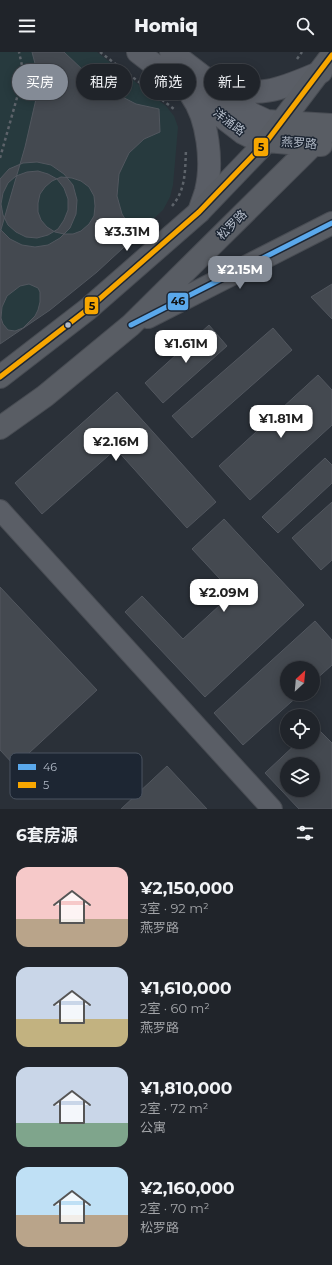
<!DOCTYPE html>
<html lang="zh">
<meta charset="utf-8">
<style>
:root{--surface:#20242a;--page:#2d3036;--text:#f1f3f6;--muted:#a2a4a8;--line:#3d4147;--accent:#848b96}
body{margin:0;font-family:Montserrat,"Noto Sans SC",sans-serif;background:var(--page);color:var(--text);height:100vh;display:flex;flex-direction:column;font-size:15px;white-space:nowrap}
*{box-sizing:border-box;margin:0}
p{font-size:13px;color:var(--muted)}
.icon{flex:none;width:22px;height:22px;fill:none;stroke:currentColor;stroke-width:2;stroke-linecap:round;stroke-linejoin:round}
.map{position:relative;height:757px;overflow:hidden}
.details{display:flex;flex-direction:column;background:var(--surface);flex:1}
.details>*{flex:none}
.banner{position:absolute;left:12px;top:12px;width:308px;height:36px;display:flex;gap:8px}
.needle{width:26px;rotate:26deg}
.controls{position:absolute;left:280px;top:609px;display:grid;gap:8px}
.controls a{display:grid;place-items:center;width:40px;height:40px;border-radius:50%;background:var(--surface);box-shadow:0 2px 10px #0003,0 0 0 1px var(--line);font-size:20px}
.price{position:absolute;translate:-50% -34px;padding:0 9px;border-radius:8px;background:#fff;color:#222;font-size:13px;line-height:26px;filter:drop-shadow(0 1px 2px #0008)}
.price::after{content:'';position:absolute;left:50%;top:24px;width:12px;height:9px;margin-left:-6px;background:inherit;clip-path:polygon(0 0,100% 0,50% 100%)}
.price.selected{background:var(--accent);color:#fff}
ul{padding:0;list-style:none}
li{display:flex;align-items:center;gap:12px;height:100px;padding:0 16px}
li span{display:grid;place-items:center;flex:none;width:112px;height:80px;border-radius:12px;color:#555}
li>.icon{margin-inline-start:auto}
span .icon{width:48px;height:48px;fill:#fffc;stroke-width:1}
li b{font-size:17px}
h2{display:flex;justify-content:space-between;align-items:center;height:48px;padding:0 16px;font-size:17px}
.chip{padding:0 14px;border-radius:18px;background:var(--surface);box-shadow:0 2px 10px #0003,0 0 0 1px var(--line);font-size:14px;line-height:36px}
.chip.selected{background:var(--accent);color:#fff}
header{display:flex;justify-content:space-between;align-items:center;height:52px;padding:0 16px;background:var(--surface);font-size:18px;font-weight:800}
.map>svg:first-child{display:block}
</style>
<header><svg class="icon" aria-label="menu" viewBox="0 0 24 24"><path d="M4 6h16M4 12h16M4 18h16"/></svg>Homiq<svg class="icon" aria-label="search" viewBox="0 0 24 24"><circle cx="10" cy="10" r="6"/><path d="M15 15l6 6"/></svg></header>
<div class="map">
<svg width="332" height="757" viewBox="0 0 332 757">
<rect width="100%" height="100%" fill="#2a3038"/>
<path fill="#273a3e" d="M0 0H97L166 54 174 64 178 75 173 133 170 145 163 158 101 216 50 258 0 292Z"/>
<path fill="#444950" stroke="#52575f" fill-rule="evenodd" d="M32 0H64L85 20 107 37 136 52 159 57 160 80 144 87 129 101 119 122 117 144 122 162 136 184 97 220 50 258 0 292V181L25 95 36 47 38 23ZM61 125 72 126 81 129 89 135 94 144 95 154 94 164 89 172 81 179 73 182H64L55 180 47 175 41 168 38 160V151L40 142 45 135 52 129ZM29 232 38 236 40 240V250L38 258 35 264 23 276 15 279 8 278 3 272 1 266 2 255 7 244 20 234Z
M37 110 51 113 64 122 73 133 77 148 76 162 70 176 60 186 48 193 35 195 22 193 10 187 0 177V127L9 117 23 111ZM38 119 48 122 57 127 64 136 68 147V158L64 168 58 177 48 183 37 186 26 185 16 180 8 173 3 163 1 152 3 141 8 131 16 124 27 120Z
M332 232V267L311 245Z
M209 273 227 294 163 351 145 331Z
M273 276 292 298 192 386 172 364Z
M318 323 332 338V373L250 448 219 414Z
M117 340 216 450 187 476 116 397 42 462 15 431Z
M325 406 332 413V431L278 481 262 465Z
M332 450V508L321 518 292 486Z
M224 467 304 553 205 645 125 560 142 544 183 587 233 541 192 497Z
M0 535 97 638 15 714 0 698Z
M315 569 332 588V613L313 630V616H287V642H300L243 693 214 661Z
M315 674 332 691V757H299L265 721 298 690H313V676ZM287 712H313V738H287Z
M167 714 207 757H121Z"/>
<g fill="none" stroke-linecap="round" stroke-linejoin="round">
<defs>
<path id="minor" d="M0 458 272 757"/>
<path id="tertiary" d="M138 0 243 81 251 85 267 89
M171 0 252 62 267 69 282 70
M218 33C260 48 283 36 321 20
M191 43C208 66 213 111 206 139 204 146 201 153 199 160"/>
<path id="secondary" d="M282 70 332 73
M267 89 311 93H321
M148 265 332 171
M0 325 88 257 199 160 267 89 332 3
M0 376 45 344 131 273 332 74"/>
</defs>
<use href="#minor" stroke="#484c53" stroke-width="22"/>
<use href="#tertiary" stroke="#484c53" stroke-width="24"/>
<use href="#secondary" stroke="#484c53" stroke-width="24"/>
<path stroke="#5d636a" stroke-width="2.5" stroke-dasharray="3 3" stroke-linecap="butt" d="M100 0 174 57
M297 7 302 0
M0 106 22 28 23 18 19 0
M172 154C186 138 185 118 186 98"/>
<use href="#minor" stroke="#5a5e66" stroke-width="20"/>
<use href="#tertiary" stroke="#5a5e66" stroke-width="22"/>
<use href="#secondary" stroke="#595d64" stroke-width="22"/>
<defs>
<path id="bus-1" d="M131 273 332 171"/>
<path id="bus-2" d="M0 325 88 257 199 160 267 89 332 3"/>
</defs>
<use href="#bus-1" stroke="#1d2633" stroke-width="8"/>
<use href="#bus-2" stroke="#1d2633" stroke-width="8"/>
<use href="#bus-1" stroke="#5aa8eb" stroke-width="5"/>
<use href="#bus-2" stroke="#f7a600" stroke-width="5"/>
</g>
<circle fill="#b4bcc9" stroke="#1d2633" stroke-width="1.5" cx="68" cy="273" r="3.5"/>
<g text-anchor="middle" stroke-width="3" stroke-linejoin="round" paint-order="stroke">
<g font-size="12" fill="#b4bcc9" stroke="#1d2633">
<text transform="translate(229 70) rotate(37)" y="4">洋涌路</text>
<text transform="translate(299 91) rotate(4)" y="4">燕罗路</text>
<text transform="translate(232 173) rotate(-45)" y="4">松罗路</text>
</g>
</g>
<rect x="10" y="701" width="132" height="46" rx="6" fill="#1d2633" stroke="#4a5360" stroke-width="1"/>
<rect x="18" y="712" width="18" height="6" fill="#5aa8eb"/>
<rect x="18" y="730" width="18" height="6" fill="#f7a600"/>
<g font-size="11" fill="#b4bcc9">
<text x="43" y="719">46</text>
<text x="43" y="737">5</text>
</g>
<g stroke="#1d2633" stroke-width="1.5">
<rect x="253" y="85" width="16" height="20" rx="4" fill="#f7a600"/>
<rect x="167" y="240" width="22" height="19" rx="4" fill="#5aa8eb"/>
<rect x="84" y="244" width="15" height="19" rx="4" fill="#f7a600"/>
</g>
<g font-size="11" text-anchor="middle" font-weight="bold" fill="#111">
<text x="261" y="99">5</text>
<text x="178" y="253">46</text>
<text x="92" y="258">5</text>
</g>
</svg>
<div class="controls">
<a><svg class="needle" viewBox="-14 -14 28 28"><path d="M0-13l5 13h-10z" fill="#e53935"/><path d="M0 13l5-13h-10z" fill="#a2a4a8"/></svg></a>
<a><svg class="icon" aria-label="locate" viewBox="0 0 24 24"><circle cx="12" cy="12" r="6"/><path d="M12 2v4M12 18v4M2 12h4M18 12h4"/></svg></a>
<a><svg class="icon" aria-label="layers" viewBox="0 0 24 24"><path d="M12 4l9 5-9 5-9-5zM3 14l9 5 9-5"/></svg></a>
</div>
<b class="price" style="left:127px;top:200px">¥3.31M</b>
<b class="price selected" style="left:240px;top:238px">¥2.15M</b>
<b class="price" style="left:186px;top:312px">¥1.61M</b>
<b class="price" style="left:281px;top:387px">¥1.81M</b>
<b class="price" style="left:116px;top:410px">¥2.16M</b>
<b class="price" style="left:224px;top:561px">¥2.09M</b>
<div class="banner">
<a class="chip selected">买房</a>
<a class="chip">租房</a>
<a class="chip">筛选</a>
<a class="chip">新上</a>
</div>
</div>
<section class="details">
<h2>6套房源<svg class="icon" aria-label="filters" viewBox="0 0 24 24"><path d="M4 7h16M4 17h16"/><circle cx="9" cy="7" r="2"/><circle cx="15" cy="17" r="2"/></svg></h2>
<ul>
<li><span style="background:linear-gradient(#f6c9c9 65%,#b9a48a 0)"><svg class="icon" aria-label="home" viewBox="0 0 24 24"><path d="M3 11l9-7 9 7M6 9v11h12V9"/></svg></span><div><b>¥2,150,000</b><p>3室 · 92 m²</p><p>燕罗路</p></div></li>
<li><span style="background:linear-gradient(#c9d6e8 65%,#c2b280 0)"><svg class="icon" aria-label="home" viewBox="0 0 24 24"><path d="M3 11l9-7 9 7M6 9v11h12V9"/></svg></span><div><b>¥1,610,000</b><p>2室 · 60 m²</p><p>燕罗路</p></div></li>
<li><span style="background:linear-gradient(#c9d6e8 70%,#7fa58c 0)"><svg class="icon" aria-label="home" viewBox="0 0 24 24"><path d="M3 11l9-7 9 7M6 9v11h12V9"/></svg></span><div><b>¥1,810,000</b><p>2室 · 72 m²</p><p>公寓</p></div></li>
<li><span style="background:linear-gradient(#bfe0f5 60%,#b9a48a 0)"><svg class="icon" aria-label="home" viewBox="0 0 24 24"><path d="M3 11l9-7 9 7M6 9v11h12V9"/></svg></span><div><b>¥2,160,000</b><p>2室 · 70 m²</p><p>松罗路</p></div></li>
</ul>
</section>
